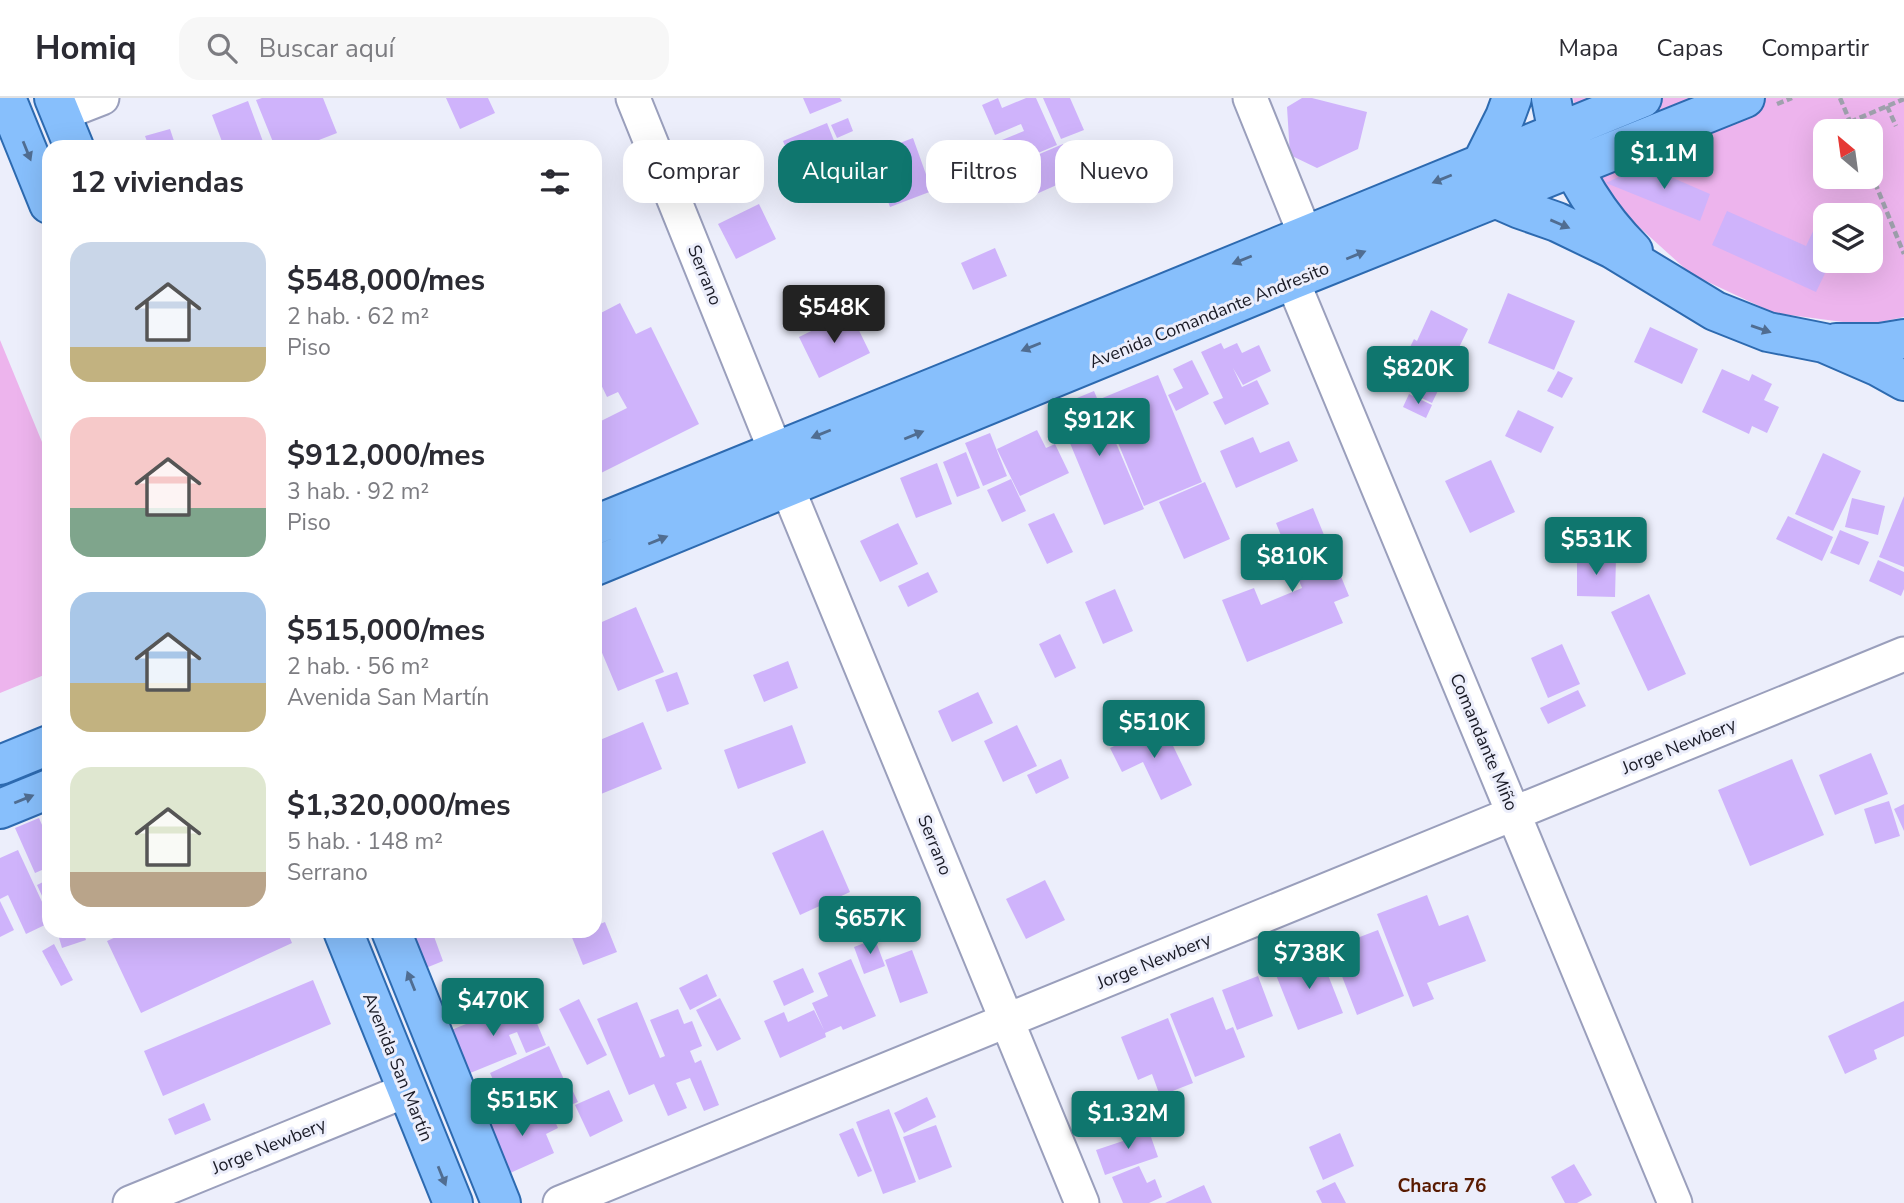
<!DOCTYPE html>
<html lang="es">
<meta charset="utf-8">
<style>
:root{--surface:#fff;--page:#f7f7f7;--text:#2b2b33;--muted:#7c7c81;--line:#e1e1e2;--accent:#0f766e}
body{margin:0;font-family:"Nunito Sans",sans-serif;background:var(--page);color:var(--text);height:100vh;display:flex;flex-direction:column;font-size:26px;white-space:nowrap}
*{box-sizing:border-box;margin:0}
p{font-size:23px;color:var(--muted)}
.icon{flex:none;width:38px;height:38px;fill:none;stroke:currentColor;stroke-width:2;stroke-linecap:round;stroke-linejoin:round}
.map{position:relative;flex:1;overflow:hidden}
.panel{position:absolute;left:42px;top:42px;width:560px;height:798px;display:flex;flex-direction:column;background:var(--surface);border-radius:21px;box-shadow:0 7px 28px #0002}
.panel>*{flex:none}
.banner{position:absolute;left:623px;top:42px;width:665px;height:63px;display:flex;gap:14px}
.needle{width:46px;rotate:331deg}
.tools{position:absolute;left:1813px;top:21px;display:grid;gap:14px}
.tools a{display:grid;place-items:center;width:70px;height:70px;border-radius:14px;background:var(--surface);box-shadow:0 7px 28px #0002;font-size:35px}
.price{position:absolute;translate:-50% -60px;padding:0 16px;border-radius:7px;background:var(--accent);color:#fff;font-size:23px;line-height:46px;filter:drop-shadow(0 2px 4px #0008)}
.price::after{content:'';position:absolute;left:50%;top:42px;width:21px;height:16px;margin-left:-10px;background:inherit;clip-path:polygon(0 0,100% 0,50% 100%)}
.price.selected{background:#222;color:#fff}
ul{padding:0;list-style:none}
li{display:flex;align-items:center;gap:21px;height:175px;padding:0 28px}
li span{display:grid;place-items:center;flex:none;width:196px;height:140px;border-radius:21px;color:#555}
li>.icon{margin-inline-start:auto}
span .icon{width:84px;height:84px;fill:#fffc;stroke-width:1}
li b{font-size:30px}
h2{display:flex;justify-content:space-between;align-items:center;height:84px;padding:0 28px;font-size:30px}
.tag{padding:0 24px;border-radius:21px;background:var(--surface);box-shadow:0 7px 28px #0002;font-size:24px;line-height:63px}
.tag.selected{background:var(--accent);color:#fff}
header{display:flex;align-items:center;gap:42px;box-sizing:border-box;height:98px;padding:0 35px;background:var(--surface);border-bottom:2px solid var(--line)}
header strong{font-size:33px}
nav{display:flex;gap:38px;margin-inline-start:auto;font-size:24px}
.search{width:490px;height:63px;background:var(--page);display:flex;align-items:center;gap:18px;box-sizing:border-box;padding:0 24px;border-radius:21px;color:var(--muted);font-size:26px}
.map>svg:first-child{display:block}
</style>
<header>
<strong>Homiq</strong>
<div class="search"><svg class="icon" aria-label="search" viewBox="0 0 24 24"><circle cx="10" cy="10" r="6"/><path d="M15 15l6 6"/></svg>Buscar aquí</div>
<nav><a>Mapa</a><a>Capas</a><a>Compartir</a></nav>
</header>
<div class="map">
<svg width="1904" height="1105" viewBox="0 0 1904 1105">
<rect width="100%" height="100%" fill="#eceefb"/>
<path fill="#edb4ed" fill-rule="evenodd" d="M1573 0H1904V219L1866 227 1774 215 1691 176 1618 110 1579 33ZM1825 33H1871V79H1825ZM1825 117H1871V163H1825Z
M0 242 49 361V575L0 595Z"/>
<path fill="#cfb3fb" d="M262 0H323L337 35 301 49H275L256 2Z
M446 0H488L495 15 460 31Z
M803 0H840L842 3 810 16Z
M998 0 1002 10 1026 0H1036L1057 47 1007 68 997 44 1024 33 1021 26 995 37 982 7Z
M1043 0H1070L1084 32 1061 41Z
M1302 0H1312L1367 14 1358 51 1317 70 1290 57 1287 9Z
M248 3 265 49H224L212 17Z
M848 20 853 33 837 40 831 27Z
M827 25 841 60 797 78 783 43Z
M170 31 176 49H149L145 38Z
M913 40 932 93 890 109 871 56Z
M1063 46 1077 78 1016 105 1002 72Z
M1643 67 1710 96 1700 123 1606 85Z
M759 106 776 141 736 161 718 126Z
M1727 113 1806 148 1815 129 1825 134V163H1831L1816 194 1712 147Z
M995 150 1007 178 973 192 961 165Z
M1508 195 1575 223 1554 272 1488 245Z
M620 205 636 236 651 229 699 326 595 378V326L627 310 618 294 607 299 595 274V218Z
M1431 212 1468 231 1432 305 1392 286 1414 241 1417 243Z
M850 214 870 255 819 280 799 239Z
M1650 229 1698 251 1682 286 1634 264Z
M1221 245 1224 251 1237 245 1242 255 1259 247 1271 273 1243 287 1233 270 1242 289 1257 282 1269 306 1225 327 1213 304 1223 300 1201 254Z
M1192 262 1209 296 1176 313 1168 297 1183 290 1173 271Z
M1722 271 1749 283 1752 276 1772 286 1764 302 1779 309 1767 335 1752 328 1749 336 1702 314Z
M1558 273 1573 280 1562 300 1547 293Z
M1158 277 1202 384 1144 408 1100 301Z
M1094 293 1144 411 1104 427 1055 309Z
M1409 296 1432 307 1426 320 1403 309Z
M1518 312 1554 329 1541 355 1505 338Z
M1037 332 1046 350 1055 346 1069 375 1020 398 997 351Z
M990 335 1007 378 983 388 965 345Z
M1253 339 1260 355 1289 343 1298 363 1236 390 1220 353Z
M966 354 980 390 957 399 943 364Z
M1823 355 1861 373 1833 433 1795 416Z
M1491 362 1515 414 1470 435 1445 383Z
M937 365 952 406 916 420 900 380Z
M1011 381 1026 413 1002 424 987 392Z
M1205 384 1230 441 1184 461 1159 404Z
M1904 398V469L1879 459Z
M1852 400 1885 408 1878 437 1845 429Z
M1313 410 1349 498 1334 504 1343 525 1247 564 1222 502 1254 490 1261 507 1302 490 1276 425Z
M1054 415 1073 454 1047 466 1028 426Z
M1788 418 1833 439 1822 463 1776 441Z
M898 425 918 466 880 484 860 443Z
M1581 428H1605L1604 455H1581Z
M1840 432 1869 444 1859 467 1830 455Z
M1577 459 1616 460 1615 499 1577 498Z
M1878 462 1904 474V491L1901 498 1869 483Z
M928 474 938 494 908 509 898 488Z
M1115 491 1133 533 1103 546 1085 504Z
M1649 496 1686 576 1648 593 1611 514Z
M636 509 664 574 618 593 595 538V527Z
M1060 536 1076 570 1055 580 1039 546Z
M1562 546 1580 586 1548 600 1531 560Z
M788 563 798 590 764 604 753 577Z
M677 574 689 606 667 614 655 582Z
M1578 592 1586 608 1548 626 1540 610Z
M978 594 993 625 952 644 938 613Z
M643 624 662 671 601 696 595 681V644Z
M1162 625 1192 687 1161 702 1143 664 1122 674 1110 650Z
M792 627 806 665 738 691 724 652Z
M1017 627 1037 668 1003 684 984 643Z
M1871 655 1888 696 1835 717 1819 677Z
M1061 661 1069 680 1036 696 1027 677Z
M1792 661 1824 737 1750 768 1718 692Z
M1889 703 1900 738 1875 746 1864 711Z
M1904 706V733L1894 711Z
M39 720 49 743V769L35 775 15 730Z
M823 732 850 794 800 817 772 755Z
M18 752 49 819V825L26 836 8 797 0 801V760Z
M49 781V813L37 787Z
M1045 782 1065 822 1026 841 1006 801Z
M1427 797 1439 828 1468 817 1486 863 1427 885 1434 901 1413 909 1377 816Z
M0 803 14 832 0 839Z
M605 824 617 854 583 867 571 837 581 833H595V828Z
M1378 832 1404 898 1357 917 1331 850Z
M57 833H83L86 842 62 850Z
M129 833H287L292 845 141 915 107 843Z
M426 833H432L443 863 416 874 404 841Z
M875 841 885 868 864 876 854 849Z
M54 846 73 882 61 888 42 853Z
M912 852 928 895 900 905 885 862Z
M1319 854 1343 915 1298 932 1274 872Z
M851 861 876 918 843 932 841 928 825 935 826 939 780 960 764 923 784 914 788 924 814 912 824 932 812 905 828 898 818 875Z
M803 870 814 894 784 908 773 883Z
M707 876 717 898 690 912 679 890Z
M1258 878 1273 918 1237 932 1222 892Z
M313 882 331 926 163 998 144 953Z
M1213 899 1226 932 1233 929 1245 959 1195 979 1170 916Z
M720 900 741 941 717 953 696 912Z
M527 901 546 947 526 955 517 934 509 937 517 956 458 980 444 935Z
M579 901 607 957 587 967 559 911Z
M1904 903V938L1874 952 1877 961 1845 976 1828 938Z
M637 904 660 960 665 958 650 922 678 911 684 926 692 923 702 948 690 953 695 965 701 962 719 1007 704 1013 690 980 676 985 687 1010 668 1018 654 986 629 997 597 921Z
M1168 920 1193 985 1160 998 1152 976 1138 982 1121 939Z
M549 948 566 986 569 985 578 1004 553 1014 548 1002 531 1009 527 1000 506 1010 490 975Z
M609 992 623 1023 590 1039 575 1007Z
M927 999 936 1019 904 1035 894 1015Z
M204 1005 211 1022 175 1037 168 1021Z
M528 1008 532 1015 548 1008 558 1030 546 1036 554 1055 506 1077 484 1027Z
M889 1011 916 1084 883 1096 856 1024Z
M1139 1025 1143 1038 1150 1036 1158 1059 1105 1077 1096 1052 1126 1042 1122 1031Z
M936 1027 952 1069 919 1082 903 1039Z
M853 1030 872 1073 858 1079 839 1036Z
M1340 1035 1354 1068 1323 1082 1309 1049Z
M1574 1066 1592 1097 1577 1105H1565L1551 1079Z
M1139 1068 1147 1085 1155 1081 1162 1099 1149 1105H1123L1112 1079Z
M1335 1084 1346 1105H1322L1316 1093Z
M1204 1087 1212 1105H1165Z"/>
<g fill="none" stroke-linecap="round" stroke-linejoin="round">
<defs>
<path id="minor" d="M633 0 776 354
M1250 0 1305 136
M61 16 102 0
M1292 182 1675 1105
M787 389 1082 1105
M130 1105 407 992
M560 1105 1904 556"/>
<path id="major" d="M6 0 49 106
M54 0 74 49
M1551 0C1553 11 1555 22 1558 32 1572 77 1600 120 1633 153
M1482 65 1505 19 1512 0
M1497 101 1520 111 1557 124 1613 151 1715 213 1768 234 1824 245 1877 268 1904 283
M1836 245H1880L1904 241
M595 427C945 287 1292 141 1642 0
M595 468 1292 182 1745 0
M0 667 49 647
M0 711 49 691
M343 833 453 1105
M391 833 501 1105"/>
</defs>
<use href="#minor" stroke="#9a9fbc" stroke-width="37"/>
<use href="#major" stroke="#2d6ab0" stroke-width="42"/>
<path stroke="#9fa1ad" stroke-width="4.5" stroke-dasharray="7 3.5" stroke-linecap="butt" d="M1840 0 1854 33
M1777 6 1792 0
M1887 8 1896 28
M1850 24 1904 1
M1871 75 1904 156"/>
<use href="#minor" stroke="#fff" stroke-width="33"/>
<use href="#major" stroke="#87bffc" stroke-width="38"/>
</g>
<defs><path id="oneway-solid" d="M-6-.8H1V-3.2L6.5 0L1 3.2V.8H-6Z" transform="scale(1.75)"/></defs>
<g fill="#506d91">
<use href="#oneway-solid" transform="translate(27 53) rotate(68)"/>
<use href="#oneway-solid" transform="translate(1442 81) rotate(158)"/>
<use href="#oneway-solid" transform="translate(1560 126) rotate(23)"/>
<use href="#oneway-solid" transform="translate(1356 157) rotate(-22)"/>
<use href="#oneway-solid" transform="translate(1242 162) rotate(158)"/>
<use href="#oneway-solid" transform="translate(1761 231) rotate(19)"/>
<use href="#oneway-solid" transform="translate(1031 249) rotate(158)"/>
<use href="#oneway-solid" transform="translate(821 336) rotate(158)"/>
<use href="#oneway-solid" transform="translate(914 337) rotate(-22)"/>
<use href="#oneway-solid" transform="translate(658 442) rotate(-22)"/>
<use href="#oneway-solid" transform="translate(24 701) rotate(-22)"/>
<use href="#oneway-solid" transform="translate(411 883) rotate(-112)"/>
<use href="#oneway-solid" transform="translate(442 1078) rotate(68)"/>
</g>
<g text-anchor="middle" stroke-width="6" stroke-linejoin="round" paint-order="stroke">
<g font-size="18" fill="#1a1b26" stroke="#eceefb">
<text transform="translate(705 177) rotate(68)" y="6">Serrano</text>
<text transform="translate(1209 217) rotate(-22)" y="6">Avenida Comandante Andresito</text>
<text transform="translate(1484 644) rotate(67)" y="6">Comandante Miño</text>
<text transform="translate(1679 648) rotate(-22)" y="6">Jorge Newbery</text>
<text transform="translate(935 747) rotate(68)" y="6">Serrano</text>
<text transform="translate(1154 863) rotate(-22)" y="6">Jorge Newbery</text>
<text transform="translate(398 969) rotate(68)" y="6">Avenida San Martín</text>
<text transform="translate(269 1048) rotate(-22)" y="6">Jorge Newbery</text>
</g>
<g font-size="19" font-weight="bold" fill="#591a00" stroke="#eceefb">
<text x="1442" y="1094">Chacra 76</text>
</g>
</g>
</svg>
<div class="tools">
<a><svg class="needle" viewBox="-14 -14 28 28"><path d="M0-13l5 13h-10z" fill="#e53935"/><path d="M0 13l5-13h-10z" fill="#7c7c81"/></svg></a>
<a><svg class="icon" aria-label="layers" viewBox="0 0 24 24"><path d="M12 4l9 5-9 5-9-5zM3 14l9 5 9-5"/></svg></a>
</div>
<b class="price" style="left:1664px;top:93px">$1.1M</b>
<b class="price selected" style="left:834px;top:247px">$548K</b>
<b class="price" style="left:1418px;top:308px">$820K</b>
<b class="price" style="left:1099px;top:360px">$912K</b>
<b class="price" style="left:1596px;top:479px">$531K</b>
<b class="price" style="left:1292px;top:496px">$810K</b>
<b class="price" style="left:1154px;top:662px">$510K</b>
<b class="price" style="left:870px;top:858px">$657K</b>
<b class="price" style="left:1309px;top:893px">$738K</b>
<b class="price" style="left:493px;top:940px">$470K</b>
<b class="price" style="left:522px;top:1040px">$515K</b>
<b class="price" style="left:1128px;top:1053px">$1.32M</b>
<div class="banner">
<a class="tag">Comprar</a>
<a class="tag selected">Alquilar</a>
<a class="tag">Filtros</a>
<a class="tag">Nuevo</a>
</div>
<section class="panel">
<h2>12 viviendas<svg class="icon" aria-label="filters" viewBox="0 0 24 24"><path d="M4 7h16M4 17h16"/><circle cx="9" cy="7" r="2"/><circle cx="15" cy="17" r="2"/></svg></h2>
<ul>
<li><span style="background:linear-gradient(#c9d6e8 75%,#c2b280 0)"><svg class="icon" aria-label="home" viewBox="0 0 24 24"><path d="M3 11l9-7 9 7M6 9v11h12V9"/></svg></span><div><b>$548,000/mes</b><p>2 hab. · 62 m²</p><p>Piso</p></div></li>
<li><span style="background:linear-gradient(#f6c9c9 65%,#7fa58c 0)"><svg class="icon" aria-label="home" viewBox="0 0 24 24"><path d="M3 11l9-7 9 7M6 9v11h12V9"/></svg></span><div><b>$912,000/mes</b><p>3 hab. · 92 m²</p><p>Piso</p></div></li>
<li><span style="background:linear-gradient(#a9c7e8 65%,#c2b280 0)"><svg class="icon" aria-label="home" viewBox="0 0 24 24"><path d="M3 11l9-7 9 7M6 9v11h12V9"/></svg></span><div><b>$515,000/mes</b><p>2 hab. · 56 m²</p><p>Avenida San Martín</p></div></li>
<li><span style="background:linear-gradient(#dfe7d0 75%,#b9a48a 0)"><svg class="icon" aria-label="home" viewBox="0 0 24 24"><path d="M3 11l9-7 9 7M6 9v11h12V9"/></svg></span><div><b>$1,320,000/mes</b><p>5 hab. · 148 m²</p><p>Serrano</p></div></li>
</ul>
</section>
</div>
